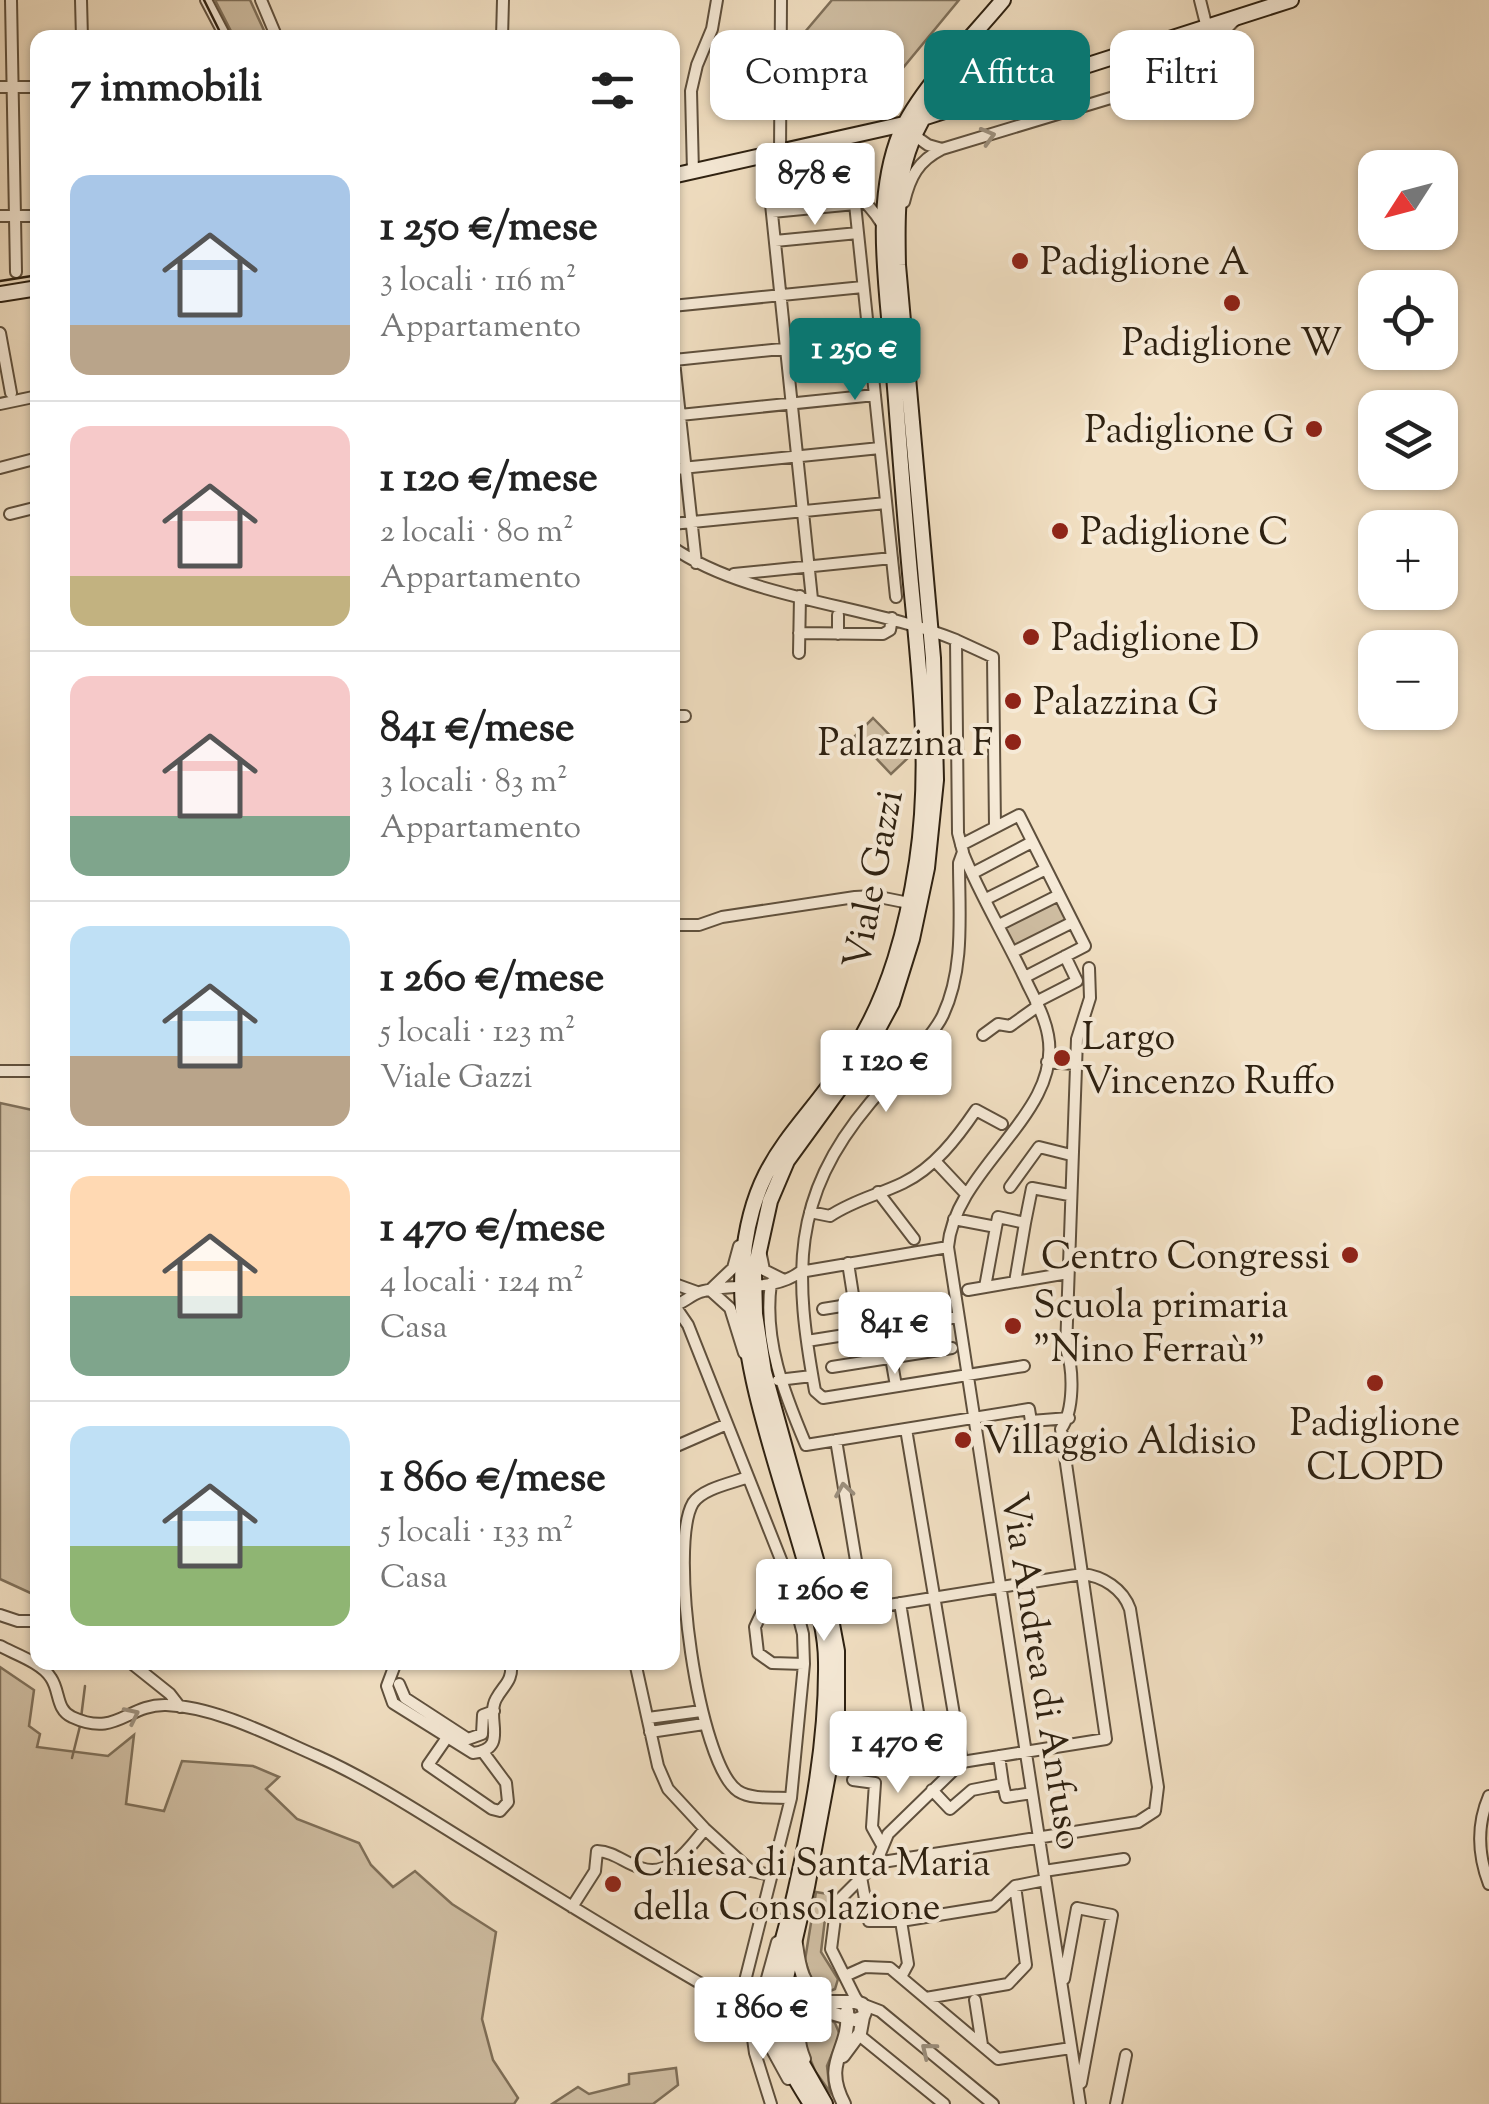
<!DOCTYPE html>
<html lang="it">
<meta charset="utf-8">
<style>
:root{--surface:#fff;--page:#f2f2f2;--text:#222;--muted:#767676;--line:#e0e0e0;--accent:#0f766e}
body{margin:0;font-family:"Sorts Mill Goudy",serif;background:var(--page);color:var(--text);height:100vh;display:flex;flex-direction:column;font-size:38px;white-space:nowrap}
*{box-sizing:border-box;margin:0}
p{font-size:32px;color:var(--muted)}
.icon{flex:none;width:55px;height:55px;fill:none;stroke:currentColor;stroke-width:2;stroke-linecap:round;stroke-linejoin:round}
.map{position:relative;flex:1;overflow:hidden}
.sheet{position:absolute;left:30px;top:30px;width:650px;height:1640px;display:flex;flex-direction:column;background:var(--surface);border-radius:20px;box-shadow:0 2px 8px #0004}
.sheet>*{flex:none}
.banner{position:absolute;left:710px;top:30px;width:628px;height:90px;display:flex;gap:20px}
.needle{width:65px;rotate:234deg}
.buttons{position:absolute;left:1358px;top:150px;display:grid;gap:20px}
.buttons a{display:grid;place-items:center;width:100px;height:100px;border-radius:20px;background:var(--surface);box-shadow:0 2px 8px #0004;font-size:50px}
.price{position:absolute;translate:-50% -85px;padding:0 22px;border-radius:10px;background:#fff;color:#222;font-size:32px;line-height:65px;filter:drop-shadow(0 2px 5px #0008)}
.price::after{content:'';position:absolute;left:50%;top:60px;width:30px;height:22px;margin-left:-15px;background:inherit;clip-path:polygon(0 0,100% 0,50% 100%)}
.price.active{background:var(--accent);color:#fff}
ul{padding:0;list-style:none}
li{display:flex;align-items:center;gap:30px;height:250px;padding:0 40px}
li+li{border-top:2px solid var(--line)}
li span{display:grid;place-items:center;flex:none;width:280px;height:200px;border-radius:20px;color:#555}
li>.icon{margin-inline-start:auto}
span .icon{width:120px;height:120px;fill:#fffc;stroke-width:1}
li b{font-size:42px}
h2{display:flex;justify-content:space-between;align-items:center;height:120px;padding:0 40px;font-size:42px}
.chip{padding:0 35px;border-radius:20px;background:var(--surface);box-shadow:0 2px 8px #0004;font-size:35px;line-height:90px}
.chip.active{background:var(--accent);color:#fff}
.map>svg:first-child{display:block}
</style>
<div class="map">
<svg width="1489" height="2104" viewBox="0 0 1489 2104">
<rect width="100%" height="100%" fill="#f1dfc2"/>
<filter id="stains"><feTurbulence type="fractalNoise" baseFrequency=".002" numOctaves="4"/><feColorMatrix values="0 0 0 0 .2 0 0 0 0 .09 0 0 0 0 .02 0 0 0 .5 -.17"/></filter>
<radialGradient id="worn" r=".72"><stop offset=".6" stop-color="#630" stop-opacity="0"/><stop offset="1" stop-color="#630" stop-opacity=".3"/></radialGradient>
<path fill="#d0bfa4" stroke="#7f705a" stroke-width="2.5" d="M215 0H250L267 37H234Z
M832 0H959L869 109 793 46Z
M873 718 910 756 891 774 855 736Z
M1059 895 1073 922 1013 952 999 925Z
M0 1103 37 1111V1596L0 1579Z
M0 1667 34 1690 29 1726 40 1734 37 1747 108 1756 134 1735 126 1804 164 1811 182 1761 253 1766 279 1777 266 1789 297 1819 359 1843 371 1865 393 1887 415 1871 452 1904 496 1932 482 2019 493 2060 518 2098 514 2104H0Z
M816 1892 828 1894 821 1952 838 1979 835 1989 828 1992 813 1985 805 1960Z
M828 2018 835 2023 840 2035 827 2066 830 2092 815 2071 802 2038 810 2022Z
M676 2068 678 2085 653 2104H552L578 2087 589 2094 629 2084V2074Z"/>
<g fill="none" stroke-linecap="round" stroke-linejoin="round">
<path stroke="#7b6c57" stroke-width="2.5" d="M81 1718 85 1686
M72 1758 80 1726"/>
<defs>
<path id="minor" d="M11 0 16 272
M81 0 82 38
M206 0 226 38
M261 0 277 38
M502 38 503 0
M1211 44 1235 20
M0 87H38
M911 133 928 145 942 149
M780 153 781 0
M766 156 812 599
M766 157C775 167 782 178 794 184 834 205 850 172 882 224
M693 172 691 91 697 65 712 29 717 0
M904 202C910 177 918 161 942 149L1157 84 1185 68 1211 44 1200 0
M772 212 855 204 896 597
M0 216H38
M775 241 858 233
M672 306 863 287
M0 333 11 393
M672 343 696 563
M674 360 869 340
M0 404 38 396
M680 415 875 395
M0 468 38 458
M672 469 880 448
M10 514 38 507
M672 524 886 503
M672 547C746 599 870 605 956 640L958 833 963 852 959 863C959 913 965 968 943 1015 932 1039 889 1080 870 1103 790 1198 794 1275 815 1391L823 1398 1024 1366
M734 574 892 558
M799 633 883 634 890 630 892 618
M838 634V615
M956 640 993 657 995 827
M799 653 800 596
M672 716H685
M961 845 1019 815 1085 946 1025 977
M963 853C981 898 1008 941 1028 985 1036 1001 1045 1018 1048 1035 1063 1114 955 1167 948 1247L1080 2104
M973 873 1032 842
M986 899 1046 869
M672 925H699L722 917 855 897 874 896 909 903
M999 925 1059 895
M1013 952 1073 922
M1036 1002 1077 981 1065 956
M983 1035 998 1024 1010 1026 1038 1006
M1047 1062 1075 1064
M0 1071H38
M935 1161 965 1193
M1010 1187 1039 1147 1071 1155
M878 1192 914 1239
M810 1212 830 1216C854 1200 878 1195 903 1183 934 1168 957 1138 976 1110L1002 1124
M954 1219 996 1227 998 1217 1025 1223 1032 1188 1069 1195
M761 1255 764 1270 784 1280
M848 1263 859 1333
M1015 1282 1025 1223
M672 1283 697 1292
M771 1283C763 1340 784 1393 806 1445L1029 1409 1031 1421 1069 1418
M985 1287 996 1227
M711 1289 733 1268 739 1246
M710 1290 730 1308 744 1353
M968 1290 1068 1273
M672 1306C683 1304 689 1296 700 1292 732 1282 772 1293 800 1272L948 1247
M675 1306 688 1325 789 1580 803 1634 804 1664 791 1798 745 1981 755 2053 771 2104
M823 1309 854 1304
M886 1329 896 1386
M807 1341 958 1317
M832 1367 952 1348
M778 1380 812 1376
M906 1429 962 1762
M836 1440 864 1609 1082 1574C1103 1576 1123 1589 1130 1609L1158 1787 1155 1811 1138 1822 876 1863
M672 1448 727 1424
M748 1477C733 1483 703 1488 693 1503 668 1545 698 1764 738 1791 752 1800 776 1797 791 1798
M900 1603 924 1749
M762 1612 755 1627 758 1653 772 1663 804 1664
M0 1615 18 1621H38
M0 1646C15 1654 42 1663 51 1678 60 1691 56 1710 72 1717 117 1738 127 1704 166 1705 217 1707 271 1736 317 1756 375 1782 428 1818 482 1851 562 1901 642 1950 724 1997L735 2001 773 2002
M130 1662 170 1694 180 1707
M396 1662 387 1686 393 1703 473 1753C510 1749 485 1719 496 1699 504 1684 513 1682 511 1662
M635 1662 658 1766 668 1789 705 1829 751 1871 771 1875
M399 1684 405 1698 468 1739 482 1734 483 1715 494 1711
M648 1718 701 1711
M650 1732 704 1724
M446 1739 428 1765 492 1809 500 1811 508 1802 506 1783 483 1752
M999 1756 1003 1784
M853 1780 875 1783 872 1827 882 1845
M932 1790 950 1809 972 1790 1003 1784 1006 1797 1032 1793
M1489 1796C1477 1824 1478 1855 1489 1884
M675 1864 750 1871
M1044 1871 1124 1859
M861 1877 869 1921H901L994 1906 1015 1886
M1015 1886 1045 1880
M572 1907 595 1871 597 1851C615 1852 624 1863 641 1868 670 1878 689 1848 705 1829
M901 1921 908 1964 901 1977
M845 1976 865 1967 890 1968 998 2059 1071 2048
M1064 1979 1077 1908 1112 1915 1081 2083
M926 1998 1008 1984 1026 1965 1015 1886
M975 2000 982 2045
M746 2001 766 1982 777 1942
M753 2015 788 2079
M859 2035 944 2104
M805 2059C796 2037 797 2019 821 2011
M993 2104 880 2011 859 2003 855 1997 831 1949 837 1902 876 1863 888 1834 962 1762 1106 1739 1061 1429C1074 1411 1074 1370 1066 1349L1077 1039 1090 998 1089 968
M1116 2104 1126 2055"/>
<path id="tertiary" d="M796 1944C799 1967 802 1987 824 1999
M776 2002H855L862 2004 865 2012 863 2017 855 2020 828 2012
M843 2056 860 2033 863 2017
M844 2104C821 2060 851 2051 847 2011"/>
<path id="secondary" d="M672 176 904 124 1291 0
M0 294 38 288
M811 2104C793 2075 775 2048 773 2013 770 1972 786 1933 795 1893 812 1818 827 1740 826 1662 826 1629 815 1597 806 1565 780 1471 735 1358 743 1262 752 1154 803 1132 854 1050 890 993 907 927 917 861 931 768 920 677 911 584 904 510 899 436 893 363 888 292 873 211 897 142 913 95 971 39 1003 0
M825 2104 792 2046 783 1991 807 1887 832 1753 837 1711V1651L828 1603 764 1372 755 1314 754 1274 770 1201 787 1161 864 1055 892 1003 912 939 927 868 936 780 933 658 898 265C896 181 899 141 954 74"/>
</defs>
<use href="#minor" stroke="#5f503d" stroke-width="14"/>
<use href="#tertiary" stroke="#5f503d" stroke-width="16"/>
<use href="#secondary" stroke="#2e2111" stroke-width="18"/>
<use href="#minor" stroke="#f6ead7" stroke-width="10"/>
<use href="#tertiary" stroke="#f6ead7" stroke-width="12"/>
<use href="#secondary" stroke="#f6ead7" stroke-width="14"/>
<path stroke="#2e2111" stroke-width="2.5" d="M204 0 223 38
M0 281 38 275"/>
</g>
<defs><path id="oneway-chevron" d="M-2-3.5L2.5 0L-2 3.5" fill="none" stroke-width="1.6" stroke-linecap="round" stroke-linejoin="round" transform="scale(2.5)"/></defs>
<g stroke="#9c907e">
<use href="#oneway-chevron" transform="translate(988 136) rotate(-16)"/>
<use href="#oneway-chevron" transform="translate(844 1490) rotate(-99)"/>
<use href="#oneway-chevron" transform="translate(132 1715) rotate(-26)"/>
<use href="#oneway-chevron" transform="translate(928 2050) rotate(-141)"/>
</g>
<g fill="#8f2418" stroke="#f6ead7" stroke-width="4">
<circle cx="1020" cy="261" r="10"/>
<circle cx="1232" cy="303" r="10"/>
<circle cx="1314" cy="429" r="10"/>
<circle cx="1060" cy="531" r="10"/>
<circle cx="1031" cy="637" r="10"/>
<circle cx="1013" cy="701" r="10"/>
<circle cx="1013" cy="742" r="10"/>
<circle cx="1062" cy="1058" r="10"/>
<circle cx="1350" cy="1255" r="10"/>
<circle cx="1013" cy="1326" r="10"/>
<circle cx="1375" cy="1383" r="10"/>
<circle cx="963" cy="1440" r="10"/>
<circle cx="613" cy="1884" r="10"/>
</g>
<g text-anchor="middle" stroke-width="8" stroke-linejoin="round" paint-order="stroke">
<g font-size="38" fill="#2e2111" stroke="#f6ead7" text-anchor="start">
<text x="1040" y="274">Padiglione A</text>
<text x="1232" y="355" text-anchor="middle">Padiglione W</text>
<text x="1294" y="442" text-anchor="end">Padiglione G</text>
<text x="1080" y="544">Padiglione C</text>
<text x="1051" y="650">Padiglione D</text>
<text x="1033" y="714">Palazzina G</text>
<text x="993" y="755" text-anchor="end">Palazzina F</text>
<text x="1082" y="1049">Largo<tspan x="1082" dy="44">Vincenzo Ruffo</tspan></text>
<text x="1330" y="1268" text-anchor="end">Centro Congressi</text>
<text x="1033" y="1317">Scuola primaria<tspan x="1033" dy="44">"Nino Ferraù"</tspan></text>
<text x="1375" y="1435" text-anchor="middle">Padiglione<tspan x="1375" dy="44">CLOPD</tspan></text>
<text x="983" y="1453">Villaggio Aldisio</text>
<text x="633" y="1875">Chiesa di Santa Maria<tspan x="633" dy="44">della Consolazione</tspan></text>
</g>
<g font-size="38" fill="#2e2111" stroke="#f6ead7">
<text transform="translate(872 879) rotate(-79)" y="13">Viale Gazzi</text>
<text transform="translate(1043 1671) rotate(81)" y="13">Via Andrea di Anfuso</text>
</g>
</g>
<rect width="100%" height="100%" filter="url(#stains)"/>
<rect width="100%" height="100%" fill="url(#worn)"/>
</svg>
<div class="buttons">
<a><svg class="needle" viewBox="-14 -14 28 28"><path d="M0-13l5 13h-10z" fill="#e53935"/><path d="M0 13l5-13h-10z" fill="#767676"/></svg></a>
<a><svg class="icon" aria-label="locate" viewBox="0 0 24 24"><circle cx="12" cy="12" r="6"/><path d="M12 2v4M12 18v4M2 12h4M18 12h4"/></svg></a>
<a><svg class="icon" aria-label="layers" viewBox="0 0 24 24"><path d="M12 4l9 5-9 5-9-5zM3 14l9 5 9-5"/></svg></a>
<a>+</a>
<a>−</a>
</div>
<b class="price" style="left:815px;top:228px">878 €</b>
<b class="price active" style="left:855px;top:403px">1 250 €</b>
<b class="price" style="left:886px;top:1115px">1 120 €</b>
<b class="price" style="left:895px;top:1377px">841 €</b>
<b class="price" style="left:824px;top:1644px">1 260 €</b>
<b class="price" style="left:898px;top:1796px">1 470 €</b>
<b class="price" style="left:763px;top:2062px">1 860 €</b>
<div class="banner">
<a class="chip">Compra</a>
<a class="chip active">Affitta</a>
<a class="chip">Filtri</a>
</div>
<section class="sheet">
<h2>7 immobili<svg class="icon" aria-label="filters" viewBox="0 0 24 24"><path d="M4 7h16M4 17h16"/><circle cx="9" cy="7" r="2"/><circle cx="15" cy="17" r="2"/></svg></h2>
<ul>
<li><span style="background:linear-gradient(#a9c7e8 75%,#b9a48a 0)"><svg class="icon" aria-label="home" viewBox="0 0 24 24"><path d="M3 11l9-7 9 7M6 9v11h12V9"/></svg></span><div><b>1 250 €/mese</b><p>3 locali · 116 m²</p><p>Appartamento</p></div></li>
<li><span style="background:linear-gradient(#f6c9c9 75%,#c2b280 0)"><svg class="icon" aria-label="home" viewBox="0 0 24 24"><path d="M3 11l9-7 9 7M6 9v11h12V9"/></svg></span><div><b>1 120 €/mese</b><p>2 locali · 80 m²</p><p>Appartamento</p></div></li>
<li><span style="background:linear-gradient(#f6c9c9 70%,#7fa58c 0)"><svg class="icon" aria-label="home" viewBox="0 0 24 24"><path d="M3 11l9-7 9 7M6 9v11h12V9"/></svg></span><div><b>841 €/mese</b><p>3 locali · 83 m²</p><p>Appartamento</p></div></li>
<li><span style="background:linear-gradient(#bfe0f5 65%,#b9a48a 0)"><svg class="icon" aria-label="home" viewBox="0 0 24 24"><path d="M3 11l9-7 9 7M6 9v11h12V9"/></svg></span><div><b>1 260 €/mese</b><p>5 locali · 123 m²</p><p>Viale Gazzi</p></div></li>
<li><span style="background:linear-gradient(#ffd9b3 60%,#7fa58c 0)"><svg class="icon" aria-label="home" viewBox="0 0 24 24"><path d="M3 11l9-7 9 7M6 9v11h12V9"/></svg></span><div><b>1 470 €/mese</b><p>4 locali · 124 m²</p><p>Casa</p></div></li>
<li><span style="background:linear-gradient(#bfe0f5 60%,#8fb573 0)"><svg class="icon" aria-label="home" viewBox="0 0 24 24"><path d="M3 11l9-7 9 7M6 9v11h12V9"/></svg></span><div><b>1 860 €/mese</b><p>5 locali · 133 m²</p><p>Casa</p></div></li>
</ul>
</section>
</div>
